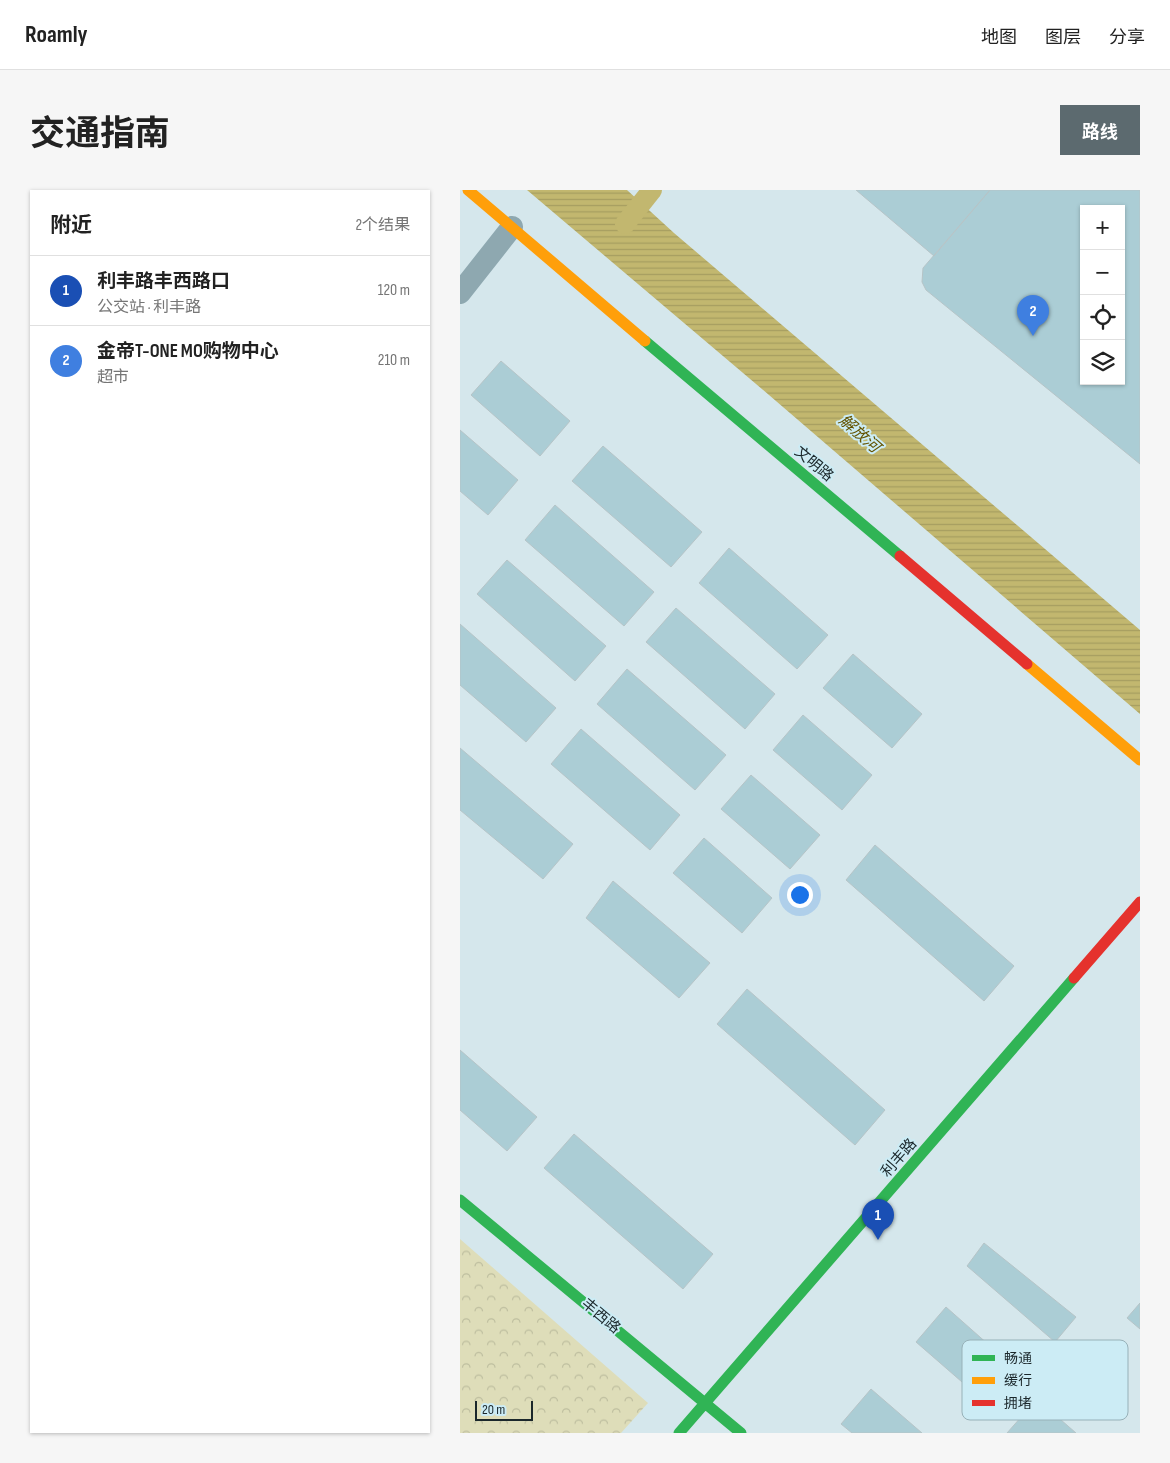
<!DOCTYPE html>
<html lang="zh">
<meta charset="utf-8">
<style>
body{margin:0;font-family:"Sofia Sans Condensed","Noto Sans SC",sans-serif;background:#f6f6f6;color:#222}
.controls{position:absolute;right:15px;top:15px;display:grid;overflow:hidden;border-radius:0px;box-shadow:0 1px 4px #0004}
.controls button{width:45px;height:45px;display:grid;place-items:center;padding:0;border:0;border-bottom:1px solid #e0e0e0;background:#fff;color:#222;font:25px sans-serif}
.scale{position:absolute;left:15px;bottom:12px;width:58px;box-sizing:border-box;padding-left:5px;border:2px solid #1b272b;border-top:0;font-size:14px;line-height:18px;white-space:nowrap;color:#1b272b;-webkit-text-stroke:4px #ccecf5;paint-order:stroke}
.you{position:absolute;left:339px;top:704px;width:18px;height:18px;margin:-12px;border:4px solid #fff;border-radius:50%;background:#1a73e8;box-shadow:0 0 0 8px #1a73e833}
.badge{display:grid;place-items:center;width:32px;height:32px;border-radius:50%;background:#5c6a6f;color:#fff;font-size:16px;font-weight:700}
.pin{position:absolute;translate:-50% -41px;filter:drop-shadow(0 1px 2px #0008)}
.pin::after{content:'';position:absolute;top:26px;width:18px;height:15px;background:inherit;clip-path:polygon(0 0,100% 0,50% 100%)}
.list{margin:0;padding:0;list-style:none}
h2{display:flex;justify-content:space-between;align-items:center;height:65px;margin:0;padding:0 20px;font-size:21px}
h2 small{font-size:16px;font-weight:400;color:#767676}
.list li{display:grid;grid-template-columns:32px 1fr auto;gap:15px;align-items:center;box-sizing:border-box;height:70px;padding:0 20px;border-top:1px solid #e0e0e0}
.list b{display:block;font-size:19px;white-space:nowrap}
.list p{margin:0;font-size:16px;white-space:nowrap;color:#767676}
.list em{font-size:16px;font-style:normal;color:#767676}
.icon{flex:none;width:28px;height:28px;fill:none;stroke:currentColor;stroke-width:2;stroke-linecap:round;stroke-linejoin:round}
.map{position:relative;flex:none;width:680px;height:1243px;overflow:hidden;border-radius:0px}
header{display:flex;align-items:center;gap:30px;box-sizing:border-box;height:70px;padding:0 25px;background:#fff;border-bottom:1px solid #e0e0e0}
header strong{font-size:24px}
nav{display:flex;gap:28px;margin-inline-start:auto;font-size:18px}
.intro{display:flex;align-items:center;justify-content:space-between;box-sizing:border-box;height:120px;padding:0 30px}
h1{margin:0;font-size:35px}
.button{padding:12px 22px;border-radius:0px;background:#5c6a6f;color:#fff;font-size:18px;font-weight:700}
main{display:flex;gap:30px;padding:0 30px}
aside{flex:1;background:#fff;border-radius:0px;box-shadow:0 1px 4px #0004}
.map>svg:first-child{display:block}
.forest{fill:url(#forest-crowns)}
.water{fill:url(#water-rules)}
.lines{fill:none;stroke-linecap:round;stroke-linejoin:round}
.canal{stroke:#c2b76f;stroke-width:20}
.building{fill:#abcdd5;stroke:#b6c4c7;fill-rule:evenodd}
.street{stroke:#8ea8b0;stroke-width:22}
.fast{stroke:#30b455;stroke-width:11}
.slow{stroke:#ff9f0a;stroke-width:11}
.jam{stroke:#e5322d;stroke-width:11}
.labels{text-anchor:middle;dominant-baseline:central;stroke-width:4;stroke-linejoin:round;paint-order:stroke}
.street-label{font-size:15px;fill:#1b272b;stroke:#ccecf5}
.water-label{font-size:16px;font-style:italic;fill:#635300;stroke:#ccecf5}
.key{fill:#ccecf5;stroke:#97b1b8;stroke-width:1}
.key-label{font-size:14px;fill:#1b272b}
</style>
<header>
<strong>Roamly</strong>
<nav><a>地图</a><a>图层</a><a>分享</a></nav>
</header>
<div class="intro"><h1>交通指南</h1><a class="button">路线</a></div>
<main>
<aside>
<h2>附近<small>2个结果</small></h2>
<ul class="list">
<li><span class="badge" style="background:#1a4fb4">1</span><div><b>利丰路丰西路口</b><p>公交站 · 利丰路</p></div><em>120 m</em></li>
<li><span class="badge" style="background:#3f7fe0">2</span><div><b>金帝T-ONE MO购物中心</b><p>超市</p></div><em>210 m</em></li>
</ul>
</aside>
<div class="map">
<svg width="680" height="1243" viewBox="0 0 680 1243">
<defs>
<pattern id="forest-crowns" width="20" height="18" patternUnits="userSpaceOnUse" patternTransform="scale(1.25)"><rect width="20" height="18" fill="#deddb9"/><path d="M2 6a3 3 0 1 1 6 0M12 15a3 3 0 1 1 6 0" fill="none" stroke="#bebe9f"/></pattern>
<pattern id="water-rules" width="6" height="5" patternUnits="userSpaceOnUse" patternTransform="scale(1.25)"><rect width="6" height="5" fill="#c2b76f"/><path d="M0 2.5h6" fill="none" stroke="#a69d60"/></pattern>
</defs>
<rect width="100%" height="100%" fill="#d5e7ec"/>
<path class="forest" d="M0,1049l188,164 -27,30h-161z"/>
<path class="water" d="M67,0h100l47,43 466,397v84l-371,-319z"/>
<g class="lines">
<path class="canal" d="M165,34l27,-34"/>
</g>
<path class="building" d="M396,0h134l-56,66z
M530,0h150v274l-214,-174 -4,-8 1,-14zM624,19h37v172h-37z
M41,171l69,60 -30,35 -69,-61z
M0,240l58,50 -30,35 -28,-24z
M143,256l99,86 -31,35 -99,-86z
M95,315l99,87 -30,34 -99,-86z
M269,358l99,87 -31,34 -98,-86z
M47,370l99,86 -31,35 -98,-87z
M216,418l99,86 -30,35 -99,-87z
M0,434l96,84 -30,34 -66,-57z
M393,464l69,60 -30,34 -69,-60z
M167,479l99,86 -31,35 -98,-86z
M343,525l69,60 -30,35 -69,-60z
M121,539l99,86 -30,35 -99,-86z
M0,558l113,96 -30,35 -83,-69z
M291,585l69,60 -30,34 -69,-60z
M244,648l68,60 -30,35 -69,-60z
M415,655l139,121 -30,35 -138,-121z
M153,691l97,82 -31,35 -93,-80z
M287,799l138,121 -30,35 -138,-121z
M0,860l77,67 -30,34 -47,-41z
M114,944l139,120 -30,35 -139,-121z
M524,1053l92,74 -21,25 -88,-76z
M680,1113v26l-13,-11z
M486,1117l69,61 -30,34 -69,-60z
M411,1199l51,44h-70l-11,-9z
M577,1209l39,34h-69z"/>
<g class="lines">
<path class="street" d="M0,103l52,-66"/>
<path class="fast" d="M185,151l255,215
M0,1010l281,233
M219,1243l395,-455"/>
<path class="slow" d="M8,0l177,151
M567,474l113,96"/>
<path class="jam" d="M440,366l127,108
M614,788l66,-76"/>
</g>
<g class="labels">
<g class="street-label">
<text transform="translate(354 274) rotate(40)">文明路</text>
<text transform="translate(439 968) rotate(-49)">利丰路</text>
<text transform="translate(141 1126) rotate(40)">丰西路</text>
</g>
<g class="water-label">
<text transform="translate(399 244) rotate(41)">解放河</text>
</g>
</g>
<rect x="502" y="1150" width="166" height="80" rx="8" class="key"/>
<rect x="512" y="1165" width="23" height="6" fill="#30b455"/>
<rect x="512" y="1187" width="23" height="7" fill="#ff9f0a"/>
<rect x="512" y="1210" width="23" height="6" fill="#e5322d"/>
<g class="key-label">
<text x="544" y="1173">畅通</text>
<text x="544" y="1195">缓行</text>
<text x="544" y="1218">拥堵</text>
</g>
</svg>
<div class="controls">
<button>+</button>
<button>−</button>
<button><svg class="icon" aria-label="locate" viewBox="0 0 24 24"><circle cx="12" cy="12" r="6"/><path d="M12 2v4M12 18v4M2 12h4M18 12h4"/></svg></button>
<button><svg class="icon" aria-label="layers" viewBox="0 0 24 24"><path d="M12 4l9 5-9 5-9-5zM3 14l9 5 9-5"/></svg></button>
</div>
<div class="scale">20 m</div>
<div class="you"></div>
<div class="pin badge" style="left:418px;top:1050px;background:#1a4fb4">1</div>
<div class="pin badge" style="left:573px;top:146px;background:#3f7fe0">2</div>
</div>
</main>
